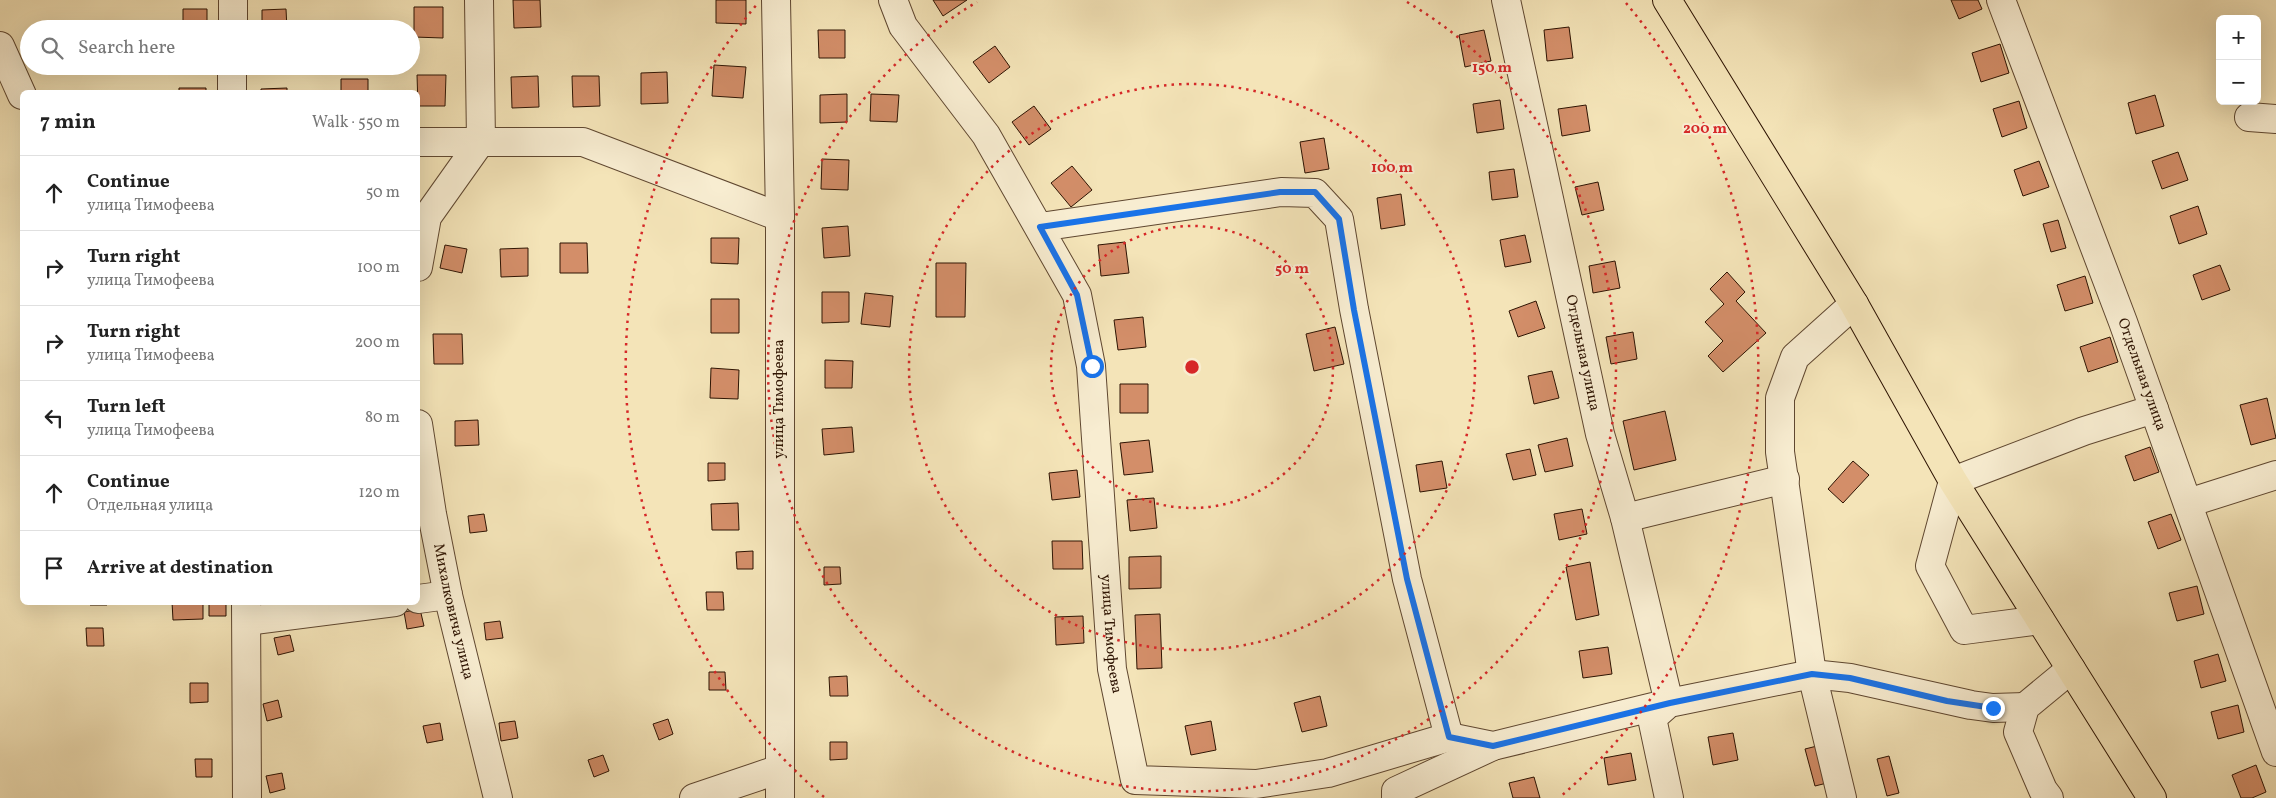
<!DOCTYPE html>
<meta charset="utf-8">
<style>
body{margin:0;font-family:Vollkorn,serif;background:#f6f6f6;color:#222}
.controls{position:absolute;right:15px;top:15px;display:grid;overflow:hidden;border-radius:8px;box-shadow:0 5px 20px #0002}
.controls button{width:45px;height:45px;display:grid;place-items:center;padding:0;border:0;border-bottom:1px solid #e0e0e0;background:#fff;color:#222;font:25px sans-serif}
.stop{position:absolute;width:15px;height:15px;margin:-11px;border:4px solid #1a73e8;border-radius:50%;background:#fff}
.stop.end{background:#1a73e8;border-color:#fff;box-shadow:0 1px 5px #0008}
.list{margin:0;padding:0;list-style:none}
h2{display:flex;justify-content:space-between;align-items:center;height:65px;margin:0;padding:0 20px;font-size:21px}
h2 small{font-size:16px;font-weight:400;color:#767676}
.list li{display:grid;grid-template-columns:32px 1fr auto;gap:15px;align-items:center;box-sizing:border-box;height:75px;padding:0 20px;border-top:1px solid #e0e0e0}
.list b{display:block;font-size:19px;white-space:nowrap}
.list p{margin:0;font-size:16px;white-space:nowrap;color:#767676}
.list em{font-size:16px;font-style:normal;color:#767676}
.icon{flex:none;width:28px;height:28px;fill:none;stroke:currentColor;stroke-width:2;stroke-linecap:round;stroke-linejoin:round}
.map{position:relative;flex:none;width:2276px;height:798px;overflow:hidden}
.search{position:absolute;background:#fff;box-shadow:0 5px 20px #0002;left:20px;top:20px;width:400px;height:55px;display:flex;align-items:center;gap:12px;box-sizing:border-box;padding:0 18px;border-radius:28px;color:#767676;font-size:19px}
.panel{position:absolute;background:#fff;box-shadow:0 5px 20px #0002;left:20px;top:90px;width:400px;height:515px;border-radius:8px}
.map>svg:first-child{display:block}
.building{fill:#d38e69;stroke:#2d1302}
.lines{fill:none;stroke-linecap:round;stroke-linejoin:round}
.minor-casing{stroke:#5f4730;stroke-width:30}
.major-casing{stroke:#2d1302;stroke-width:30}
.minor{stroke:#f8edd1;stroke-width:28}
.major{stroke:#f4e4b8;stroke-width:28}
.route{stroke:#1a73e8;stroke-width:6}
.ring{fill:none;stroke:#d62828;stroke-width:2.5;stroke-dasharray:2.5 5}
.labels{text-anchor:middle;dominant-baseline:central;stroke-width:4;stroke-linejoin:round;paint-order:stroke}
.street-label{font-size:15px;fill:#2d1302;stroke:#f8edd1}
.centre{fill:#d62828;stroke:#f8edd1;stroke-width:2.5}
.ring-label{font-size:15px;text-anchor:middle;font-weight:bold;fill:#d62828;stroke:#f8edd1;stroke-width:4;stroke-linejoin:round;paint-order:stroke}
</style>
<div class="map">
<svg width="2276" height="798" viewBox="0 0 2276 798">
<rect width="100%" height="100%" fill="#f4e4b8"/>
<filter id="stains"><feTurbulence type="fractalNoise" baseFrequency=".004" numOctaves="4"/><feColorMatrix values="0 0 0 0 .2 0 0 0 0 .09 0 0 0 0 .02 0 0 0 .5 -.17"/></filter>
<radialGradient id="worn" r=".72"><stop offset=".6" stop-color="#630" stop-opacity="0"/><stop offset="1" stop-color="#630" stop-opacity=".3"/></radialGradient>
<path class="building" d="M513,0h27l1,27 -27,1z
M716,0h30v24l-30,-1z
M933,0h34l-24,16z
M1951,0h27l4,9 -23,10z
M414,7h29v31l-29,-1z
M183,9h24v20h-24z
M286,9l1,20h-25v-19z
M1569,27l4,31 -26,3 -3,-31z
M818,30h27v28h-26z
M1484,30l7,31 -26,6 -6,-32z
M2000,44l9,29 -28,9 -9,-29z
M995,46l15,21 -21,16 -16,-21z
M714,65l32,2 -3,31 -31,-2z
M667,72l1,31 -27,1v-31z
M417,75h29l-1,31h-27z
M538,76l1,31 -27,1 -1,-31z
M572,76h27l1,30 -27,1z
M341,79h27v13h-27z
M179,88h27v4h-27z
M287,88v4h-26v-3z
M847,94v28l-27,1v-28z
M871,94l28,1 -2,27 -27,-1z
M2155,95l9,31 -28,8 -8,-31z
M1500,100l4,29 -27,4 -4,-29z
M2019,101l8,27 -25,9 -9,-28z
M1586,105l4,26 -28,5 -4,-27z
M1034,106l17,23 -22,16 -17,-23z
M1324,138l5,31 -24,4 -5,-31z
M2178,152l10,28 -26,9 -10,-28z
M822,159l27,1 -1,30 -27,-1z
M2039,161l10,26 -26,9 -9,-26z
M1072,166l20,24 -21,17 -20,-24z
M1514,169l4,28 -26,3 -3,-28z
M1598,182l6,28 -22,5 -7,-28z
M1401,194l4,31 -24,4 -4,-31z
M2198,206l9,28 -28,10 -9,-28z
M2058,220l8,28 -15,4 -8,-28z
M848,226l2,30 -26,2 -2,-30z
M1525,235l6,27 -26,5 -5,-27z
M711,238h28l-1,26 -27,-1z
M1125,242l4,31 -28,3 -3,-31z
M560,243h27l1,30h-28z
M445,245l22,4 -5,24 -22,-5z
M528,248v28l-27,1 -1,-28z
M1615,261l5,27 -27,5 -4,-27z
M936,263h30l-1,54h-29z
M2220,265l10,25 -28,10 -9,-25z
M1727,272l18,20 -9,9 30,32 -43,39 -15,-16 15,-15 -18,-19 19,-18 -14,-15z
M2085,276l8,27 -28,8 -8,-26z
M822,292h27v30l-27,1z
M865,293l28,3 -3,31 -29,-3z
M711,299h28v34h-28z
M1536,301l9,27 -27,9 -9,-26z
M1143,317l3,30 -28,3 -4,-30z
M1335,327l9,37 -30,7 -8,-37z
M1633,332l4,27 -26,5 -5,-27z
M433,334h29l1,30h-29z
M2110,337l8,25 -30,10 -8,-25z
M825,360l28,1 -1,27h-27z
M711,368l28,2 -1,29 -28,-1z
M1552,371l7,27 -25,6 -6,-28z
M1120,384h28v29h-28z
M2267,398l9,40 -25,7 -11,-40z
M1665,411l11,49 -42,10 -11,-49z
M478,420l1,25 -24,1v-25z
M852,427l2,25 -30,3 -2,-26z
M1567,438l6,28 -28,6 -7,-27z
M1149,440l4,32 -29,3 -4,-32z
M2150,447l9,25 -25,9 -9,-25z
M1530,449l6,26 -23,5 -7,-26z
M1442,461l5,27 -27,4 -4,-27z
M1853,461l16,14 -26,28 -15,-14z
M708,463h17v17l-17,1z
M1077,470l3,27 -28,3 -3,-27z
M1154,498l3,30 -27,3 -3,-31z
M738,503l1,27h-27l-1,-26z
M1582,509l5,25 -28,6 -5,-26z
M484,514l3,17 -17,2 -2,-17z
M2171,514l10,26 -23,9 -10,-27z
M1052,541h30l1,28h-30z
M753,551v18h-16l-1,-17z
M1161,556v32l-32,1v-32z
M1590,562l9,53 -23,5 -10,-53z
M824,567h16l1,17 -17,1z
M2197,586l7,28 -27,7 -8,-28z
M706,592h17l1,18h-17z
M90,602h17v3h-17z
M172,602h31v17l-30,1z
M209,602h17v14h-17z
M420,609l4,17 -17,3 -3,-17z
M1160,614l2,54 -25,1 -2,-54z
M1083,616l1,27 -28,2 -1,-28z
M500,621l3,17 -17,2 -2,-17z
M86,628h17l1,18h-17z
M290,635l4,16 -16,4 -4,-17z
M1608,647l4,27 -29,4 -4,-27z
M2218,654l8,27 -25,7 -7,-27z
M709,672h16l1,18h-17z
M847,676l1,20h-18l-1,-19z
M190,683h18v19l-18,1z
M1320,696l7,30 -25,6 -8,-29z
M278,700l4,17 -15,4 -4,-17z
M2238,705l6,27 -26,7 -7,-27z
M668,719l5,15 -14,6 -6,-16z
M515,721l3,17 -17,3 -2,-18z
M1211,721l5,29 -25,5 -6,-29z
M440,723l3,17 -16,3 -4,-17z
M1733,733l5,27 -25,5 -5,-28z
M830,742h17v17l-17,1z
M1817,746l10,37 -12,3 -10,-37z
M1631,753l5,27 -28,5 -4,-27z
M603,755l6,16 -15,6 -6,-17z
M1889,756l10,37 -12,3 -10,-37z
M195,759h17v18h-16z
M2256,765l10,27 -14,6h-11l-9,-23z
M282,773l3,16 -15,4 -4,-17z
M1534,777l6,21h-27l-4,-15z"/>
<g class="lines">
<g class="minor-casing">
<g id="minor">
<path d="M776,0l4,217v581"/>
<path id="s1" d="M893,0l10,26 83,109 91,160 14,71 21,303 23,111 121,4 72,-11 121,-36 -42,-158 -53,-270 -15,-90 -24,-26 -34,-1 -241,35"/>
<path id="s2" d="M2001,0l122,322 153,430"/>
<path d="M233,29v-29"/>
<path d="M0,46l22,49"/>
<path d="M232,92v-26"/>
<path d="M2249,117l27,2"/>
<path d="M418,142h165l197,75"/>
<path d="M418,267l9,-50 54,-76 -2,-141"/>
<path id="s3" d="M418,424l14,90 16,81 50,203"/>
<path d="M2188,503l88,-28"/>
<path d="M1625,518l160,-39"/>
<path d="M418,599l30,-4"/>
<path d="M246,602l1,196"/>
<path d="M2040,620l-76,10 -34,-64 23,-85 131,-50 70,-22"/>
<path d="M248,621l147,-19"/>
<path d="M1449,737l44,9 176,-43 -44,-185 -25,-84 -94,-434"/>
<path d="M694,798l86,-29"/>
<path d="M1396,798v-7l97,-45"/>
<path d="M1669,798l-17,-80 17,-15 143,-29 38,4 121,27 22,3 32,-1"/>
<path d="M1842,798l-30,-124 -32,-222v-54l15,-41 59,-53"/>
<path d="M2049,798l-6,-8 -25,-58 7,-25 46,-38"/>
</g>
</g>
<g class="major-casing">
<path id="major" d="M1667,0l187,304 99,177 199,317"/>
</g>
<use href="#minor" class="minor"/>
<use href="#major" class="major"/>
</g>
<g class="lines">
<path class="route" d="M1092,366l-15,-71 -37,-68 240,-35h35l24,27 15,91 53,269 42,158 44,9 177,-43 142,-29 38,4 97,23 46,7"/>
</g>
<g class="ring">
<circle cx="1192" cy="367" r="141"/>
<circle cx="1192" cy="367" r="283"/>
<path d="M1407 2A424 424 0 1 1 977 2"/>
<path d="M824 797A566 566 0 0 1 758 3M1626 3A566 566 0 0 1 1560 797"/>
</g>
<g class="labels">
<g class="street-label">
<text transform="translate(1582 353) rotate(78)">Отдельная улица</text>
<text stroke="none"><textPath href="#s2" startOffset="400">Отдельная улица</textPath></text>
<text transform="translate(779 399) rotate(-90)">улица Тимофеева</text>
<text stroke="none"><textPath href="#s3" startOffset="191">Михалковича улица</textPath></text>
<text stroke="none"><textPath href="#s1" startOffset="690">улица Тимофеева</textPath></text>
</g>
</g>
<circle cx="1192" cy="367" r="8" class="centre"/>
<g class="ring-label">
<text x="1492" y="72">150 m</text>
<text x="1705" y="133">200 m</text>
<text x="1392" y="172">100 m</text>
<text x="1292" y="273">50 m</text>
</g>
<rect width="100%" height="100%" filter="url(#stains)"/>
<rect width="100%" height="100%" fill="url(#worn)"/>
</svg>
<div class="controls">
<button>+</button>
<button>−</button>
</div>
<div class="stop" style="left:1092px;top:366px"></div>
<div class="stop end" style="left:1993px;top:708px"></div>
<div class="search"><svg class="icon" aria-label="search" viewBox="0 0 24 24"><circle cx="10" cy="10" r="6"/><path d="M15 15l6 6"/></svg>Search here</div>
<section class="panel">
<h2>7 min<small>Walk · 550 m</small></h2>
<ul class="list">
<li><svg class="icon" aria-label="ahead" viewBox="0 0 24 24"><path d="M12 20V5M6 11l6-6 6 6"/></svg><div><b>Continue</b><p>улица Тимофеева</p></div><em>50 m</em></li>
<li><svg class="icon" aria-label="right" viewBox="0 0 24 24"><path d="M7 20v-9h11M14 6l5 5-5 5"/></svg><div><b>Turn right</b><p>улица Тимофеева</p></div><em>100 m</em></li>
<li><svg class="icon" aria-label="right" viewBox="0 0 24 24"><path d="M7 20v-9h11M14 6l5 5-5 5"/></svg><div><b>Turn right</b><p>улица Тимофеева</p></div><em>200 m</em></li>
<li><svg class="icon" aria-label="left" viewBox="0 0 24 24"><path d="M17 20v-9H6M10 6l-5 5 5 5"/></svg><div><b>Turn left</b><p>улица Тимофеева</p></div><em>80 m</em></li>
<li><svg class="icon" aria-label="ahead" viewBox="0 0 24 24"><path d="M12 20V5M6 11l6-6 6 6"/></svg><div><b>Continue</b><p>Отдельная улица</p></div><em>120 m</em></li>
<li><svg class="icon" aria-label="arrive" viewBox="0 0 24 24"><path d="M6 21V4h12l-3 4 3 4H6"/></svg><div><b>Arrive at destination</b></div></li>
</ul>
</section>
</div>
